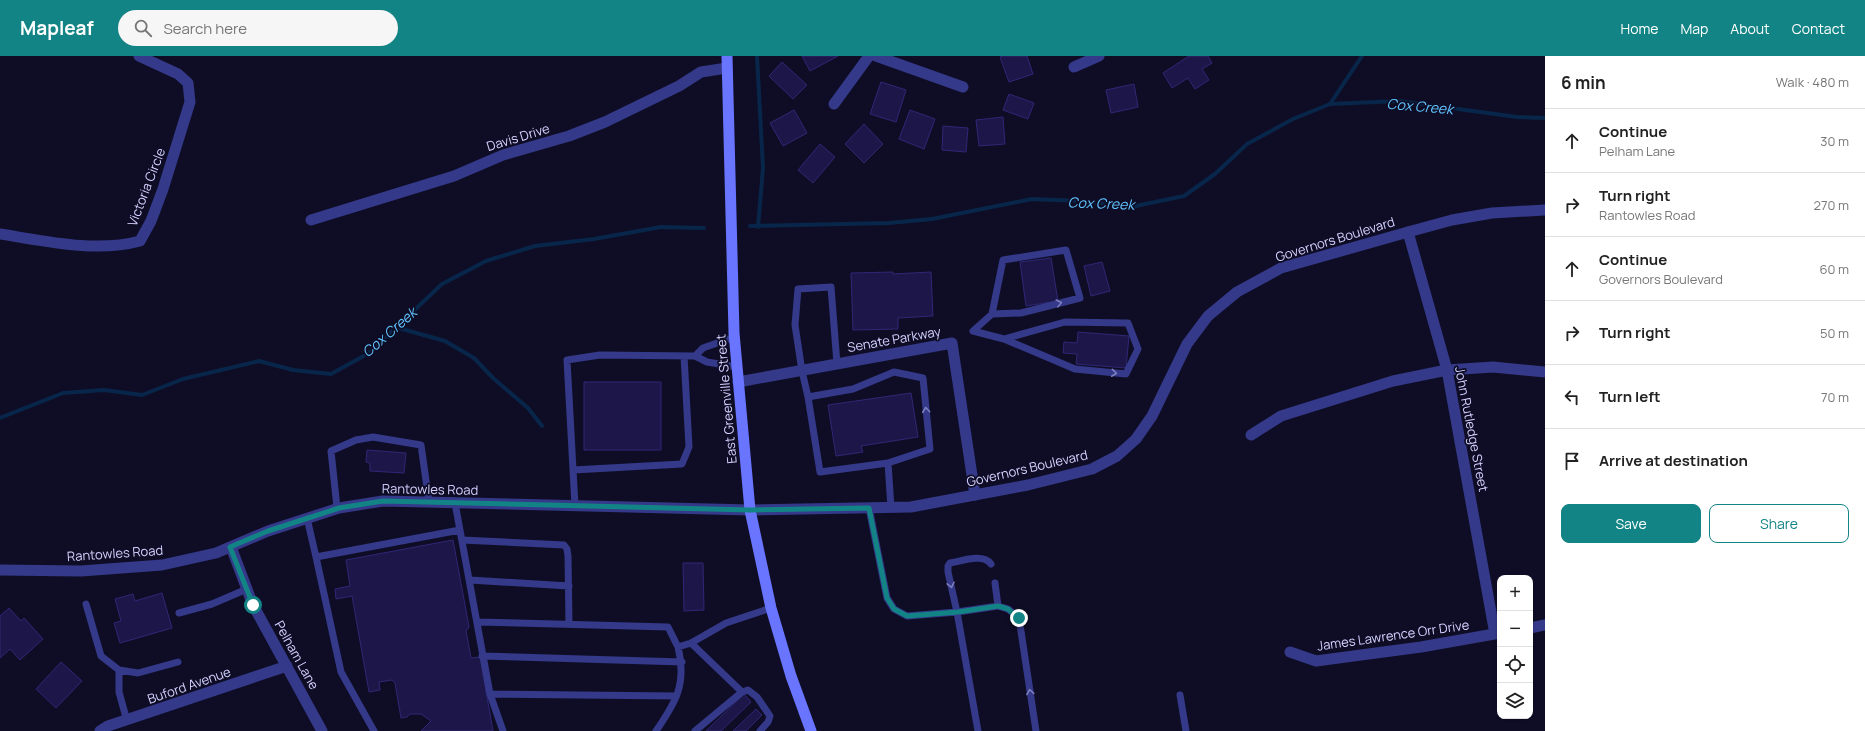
<!DOCTYPE html>
<meta charset="utf-8">
<style>
body{margin:0;font-family:Manrope,sans-serif;background:#f6f6f6;color:#222}
.controls{position:absolute;right:12px;bottom:12px;display:grid;overflow:hidden;border-radius:8px;box-shadow:0 1px 3px #0004}
.controls button{width:36px;height:36px;display:grid;place-items:center;padding:0;border:0;border-bottom:1px solid #e0e0e0;background:#fff;color:#222;font:20px sans-serif}
.stop{position:absolute;width:12px;height:12px;margin:-9px;border:3px solid #138485;border-radius:50%;background:#fff}
.stop.end{background:#138485;border-color:#fff;box-shadow:0 1px 4px #0008}
.list{margin:0;padding:0;list-style:none}
h2{display:flex;justify-content:space-between;align-items:center;height:52px;margin:0;padding:0 16px;font-size:17px}
h2 small{font-size:13px;font-weight:400;color:#767676}
.list li{display:grid;grid-template-columns:26px 1fr auto;gap:12px;align-items:center;box-sizing:border-box;height:64px;padding:0 16px;border-top:1px solid #e0e0e0}
.list b{display:block;font-size:15px;white-space:nowrap}
.list p{margin:0;font-size:13px;white-space:nowrap;color:#767676}
.list em{font-size:13px;font-style:normal;color:#767676}
.actions{display:flex;gap:8px;padding:12px 16px}
.actions a{flex:1;padding:9px 0;border:1px solid #138485;border-radius:8px;text-align:center;font-size:14px;color:#138485}
.actions .main{background:#138485;color:#fff}
.icon{flex:none;width:22px;height:22px;fill:none;stroke:currentColor;stroke-width:2;stroke-linecap:round;stroke-linejoin:round}
.map{position:relative;flex:none;width:1545px;height:675px;overflow:hidden}
header{display:flex;align-items:center;gap:24px;box-sizing:border-box;height:56px;padding:0 20px;background:#138485;color:#fff}
header strong{font-size:19px}
nav{display:flex;gap:22px;margin-inline-start:auto;font-size:14px}
.search{width:280px;height:36px;background:#f6f6f6;display:flex;align-items:center;gap:10px;box-sizing:border-box;padding:0 14px;border-radius:22px;color:#767676;font-size:15px}
main{display:flex}
aside{flex:1;background:#fff}
.map>svg:first-child{display:block}
.lines{fill:none;stroke-linecap:round;stroke-linejoin:round}
.stream{stroke:#08264a;stroke-width:4}
.building{fill:#1c1748;stroke:#2f2776}
.service{stroke:#343989;stroke-width:7}
.minor{stroke:#343989;stroke-width:11}
.tertiary{stroke:#343989;stroke-width:11}
.secondary{stroke:#6974ff;stroke-width:11}
.oneway{stroke:#7c7ebe}
.route{stroke:#138485;stroke-width:5}
.labels{text-anchor:middle;dominant-baseline:central;stroke-width:3.5;stroke-linejoin:round;paint-order:stroke}
.street-label{font-size:13px;fill:#d3d2ff;stroke:#0f0d26}
.water-label{font-size:14px;font-style:italic;fill:#60c5ff;stroke:#0f0d26}
</style>
<header>
<strong>Mapleaf</strong>
<div class="search"><svg class="icon" aria-label="search" viewBox="0 0 24 24"><circle cx="10" cy="10" r="6"/><path d="M15 15l6 6"/></svg>Search here</div>
<nav><a>Home</a><a>Map</a><a>About</a><a>Contact</a></nav>
</header>
<main>
<div class="map">
<svg width="1545" height="675" viewBox="0 0 1545 675">
<rect width="100%" height="100%" fill="#0f0d26"/>
<g class="lines">
<path class="stream" d="M757,0l6,112 -5,59
M1330,48l32,-48
M750,170l139,-3 43,-4 100,-20 49,2 50,6 53,-11 31,-22 32,-30 46,-25 37,-15 69,-3 118,16 28,1
M395,271l50,14 29,17 19,20 35,30 14,18
M0,362l63,-25 41,-3 38,5 41,-16 76,-18 34,9 38,4 38,-21 73,-69 44,-23 49,-15 59,-7 67,-12 43,1"/>
</g>
<path class="building" d="M802,0h36l-28,15z
M1003,0h24l6,18 -24,8 -9,-25z
M1189,0h19l4,7 -10,6 7,11 -14,9 -7,-11 -16,10 -9,-15z
M782,6l25,23 -14,14 -24,-23z
M881,26l25,8 -10,32 -26,-8z
M1134,28l4,23 -27,6 -5,-23z
M1009,38l25,9 -6,16 -25,-9z
M794,54l13,23 -24,13 -13,-23z
M910,54l25,9 -11,30 -25,-10z
M1003,61l2,27 -26,2 -3,-26z
M864,68l19,20 -19,19 -19,-19z
M943,70l25,2 -2,24 -24,-2z
M820,88l15,13 -22,26 -15,-13z
M1051,202l7,43 -32,5 -6,-44z
M1102,206l8,29 -19,5 -7,-30z
M893,216v2l38,-2 2,44 -35,2v11l-45,1 -2,-57z
M1078,276l51,4 -3,32 -50,-4 1,-10 -14,-1 1,-11 13,1z
M584,326h77v68h-77z
M911,337l7,44 -57,9 2,6 -27,4 -8,-51z
M367,394l39,3 -2,20 -34,-2v-8l-4,-1z
M453,484l16,87 -3,4 5,27 9,-1 13,74h-72l10,-10 -10,-7h-11l-3,3 -6,1 -6,-35 -3,-3 -13,2 1,8 -11,2 -17,-96 -16,3 -1,-10 15,-3 -4,-26z
M683,507h20l1,47 -20,1z
M162,537l10,35 -52,15 -6,-20 7,-2 -6,-22 18,-5 2,7z
M9,552l12,13 3,-3 19,21 -23,21 -10,-11 -10,9v-42z
M61,606l21,19 -26,27 -20,-19z
M744,638l7,8 -30,29h-15z
M756,653l6,6 -16,16h-13z"/>
<g class="lines">
<path class="service" d="M973,275l31,8 71,30 51,5 12,-25 -10,-26 -63,-1 -61,17
M973,275l19,-17 29,-1 59,-15 -14,-48 -63,10 -11,54
M734,281l-31,11 -8,8 12,6 30,5
M837,308l-6,-77 -33,2 -3,36 7,46 6,26 12,75 68,-9 3,45
M808,341l45,-8 41,-17 29,6 7,71 -42,14
M573,414l109,-6 7,-17 -5,-91
M455,447l35,191 13,37
M575,450l-8,-146 33,-5 95,1
M337,452l-6,-57 25,-11 17,-3 48,8 8,57
M869,452l18,90 7,11 13,7 50,-4 21,119
M307,462l9,39 144,-27
M462,484l102,5 3,4 1,7 1,68
M316,501l25,115 33,59
M991,508c-8,-11 -29,-3 -41,-1l-2,3v6l9,40 41,-6
M470,524l99,6
M995,527l3,23 10,3 11,9 17,113
M86,548l15,52 18,14 19,3 40,-11
M179,557l33,-9 35,-15
M477,566l191,5 10,20
M691,587l51,49
M482,600l200,6
M119,614v22l8,29
M490,638l186,2
M1180,639l6,36
M656,675c20,-29 31,-47 22,-84l13,-4 35,-20 45,-15
M695,675l47,-39 6,-2 9,7 13,19 -2,6 -8,9"/>
<path class="minor" d="M876,0l87,31
M1074,11l25,-11
M834,48l35,-48
M311,164l143,-44 49,-21 66,-19 36,-14 74,-36 22,-14 26,-4
M1408,176l39,138 48,264
M0,178c45,7 96,19 140,7l11,-20 12,-32 27,-87 -2,-19 -10,-9 -39,-18
M738,326l214,-39 23,152
M1251,379l30,-19 112,-35 54,-11 46,-3 52,5
M231,491l22,58 69,126
M0,514l81,1 81,-6 54,-12 52,-22 71,-23 44,-7 367,9
M1530,572l15,-3
M1290,596l26,9 105,-14 79,-14
M100,675l8,-5 179,-60"/>
<path class="tertiary" d="M750,454l161,-3 117,-22 64,-16 25,-13 19,-17 16,-23 35,-72 21,-28 29,-24 44,-24 127,-36 44,-12 40,-7 53,-3"/>
<path class="secondary" d="M727,0l7,277 16,177 21,98 20,68 20,55"/>
</g>
<defs><path id="oneway-chevron" d="M-2-3.5L2.5 0L-2 3.5" fill="none" stroke-width="1.6" stroke-linecap="round" stroke-linejoin="round"/></defs>
<g class="oneway">
<use href="#oneway-chevron" transform="translate(1059 247) rotate(-14)"/>
<use href="#oneway-chevron" transform="translate(1114 317) rotate(6)"/>
<use href="#oneway-chevron" transform="translate(926 354) rotate(-95)"/>
<use href="#oneway-chevron" transform="translate(951 529) rotate(77)"/>
<use href="#oneway-chevron" transform="translate(1030 636) rotate(-99)"/>
</g>
<g class="lines">
<path class="route" d="M253,549l-23,-58 38,-16 71,-23 44,-7 367,9 119,-2 18,90 7,11 13,7 51,-4 40,-6 10,3 11,9"/>
</g>
<g class="labels">
<g class="street-label">
<text transform="translate(518 81) rotate(-17)">Davis Drive</text>
<text transform="translate(146 131) rotate(-69)">Victoria Circle</text>
<text transform="translate(1335 183) rotate(-17)">Governors Boulevard</text>
<text transform="translate(894 283) rotate(-10)">Senate Parkway</text>
<text transform="translate(726 343) rotate(-95)">East Greenville Street</text>
<text transform="translate(1472 373) rotate(79)">John Rutledge Street</text>
<text transform="translate(1027 412) rotate(-13)">Governors Boulevard</text>
<text transform="translate(430 433) rotate(1)">Rantowles Road</text>
<text transform="translate(115 497) rotate(-4)">Rantowles Road</text>
<text transform="translate(1393 579) rotate(-8)">James Lawrence Orr Drive</text>
<text transform="translate(297 599) rotate(61)">Pelham Lane</text>
<text transform="translate(189 629) rotate(-19)">Buford Avenue</text>
</g>
<g class="water-label">
<text transform="translate(1420 50) rotate(5)">Cox Creek</text>
<text transform="translate(1101 147) rotate(2)">Cox Creek</text>
<text transform="translate(389 276) rotate(-41)">Cox Creek</text>
</g>
</g>
</svg>
<div class="controls">
<button>+</button>
<button>−</button>
<button><svg class="icon" aria-label="locate" viewBox="0 0 24 24"><circle cx="12" cy="12" r="6"/><path d="M12 2v4M12 18v4M2 12h4M18 12h4"/></svg></button>
<button><svg class="icon" aria-label="layers" viewBox="0 0 24 24"><path d="M12 4l9 5-9 5-9-5zM3 14l9 5 9-5"/></svg></button>
</div>
<div class="stop" style="left:253px;top:549px"></div>
<div class="stop end" style="left:1019px;top:562px"></div>
</div>
<aside>
<h2>6 min<small>Walk · 480 m</small></h2>
<ul class="list">
<li><svg class="icon" aria-label="ahead" viewBox="0 0 24 24"><path d="M12 20V5M6 11l6-6 6 6"/></svg><div><b>Continue</b><p>Pelham Lane</p></div><em>30 m</em></li>
<li><svg class="icon" aria-label="right" viewBox="0 0 24 24"><path d="M7 20v-9h11M14 6l5 5-5 5"/></svg><div><b>Turn right</b><p>Rantowles Road</p></div><em>270 m</em></li>
<li><svg class="icon" aria-label="ahead" viewBox="0 0 24 24"><path d="M12 20V5M6 11l6-6 6 6"/></svg><div><b>Continue</b><p>Governors Boulevard</p></div><em>60 m</em></li>
<li><svg class="icon" aria-label="right" viewBox="0 0 24 24"><path d="M7 20v-9h11M14 6l5 5-5 5"/></svg><div><b>Turn right</b></div><em>50 m</em></li>
<li><svg class="icon" aria-label="left" viewBox="0 0 24 24"><path d="M17 20v-9H6M10 6l-5 5 5 5"/></svg><div><b>Turn left</b></div><em>70 m</em></li>
<li><svg class="icon" aria-label="arrive" viewBox="0 0 24 24"><path d="M6 21V4h12l-3 4 3 4H6"/></svg><div><b>Arrive at destination</b></div></li>
</ul>
<div class="actions"><a class="main">Save</a><a>Share</a></div>
</aside>
</main>
